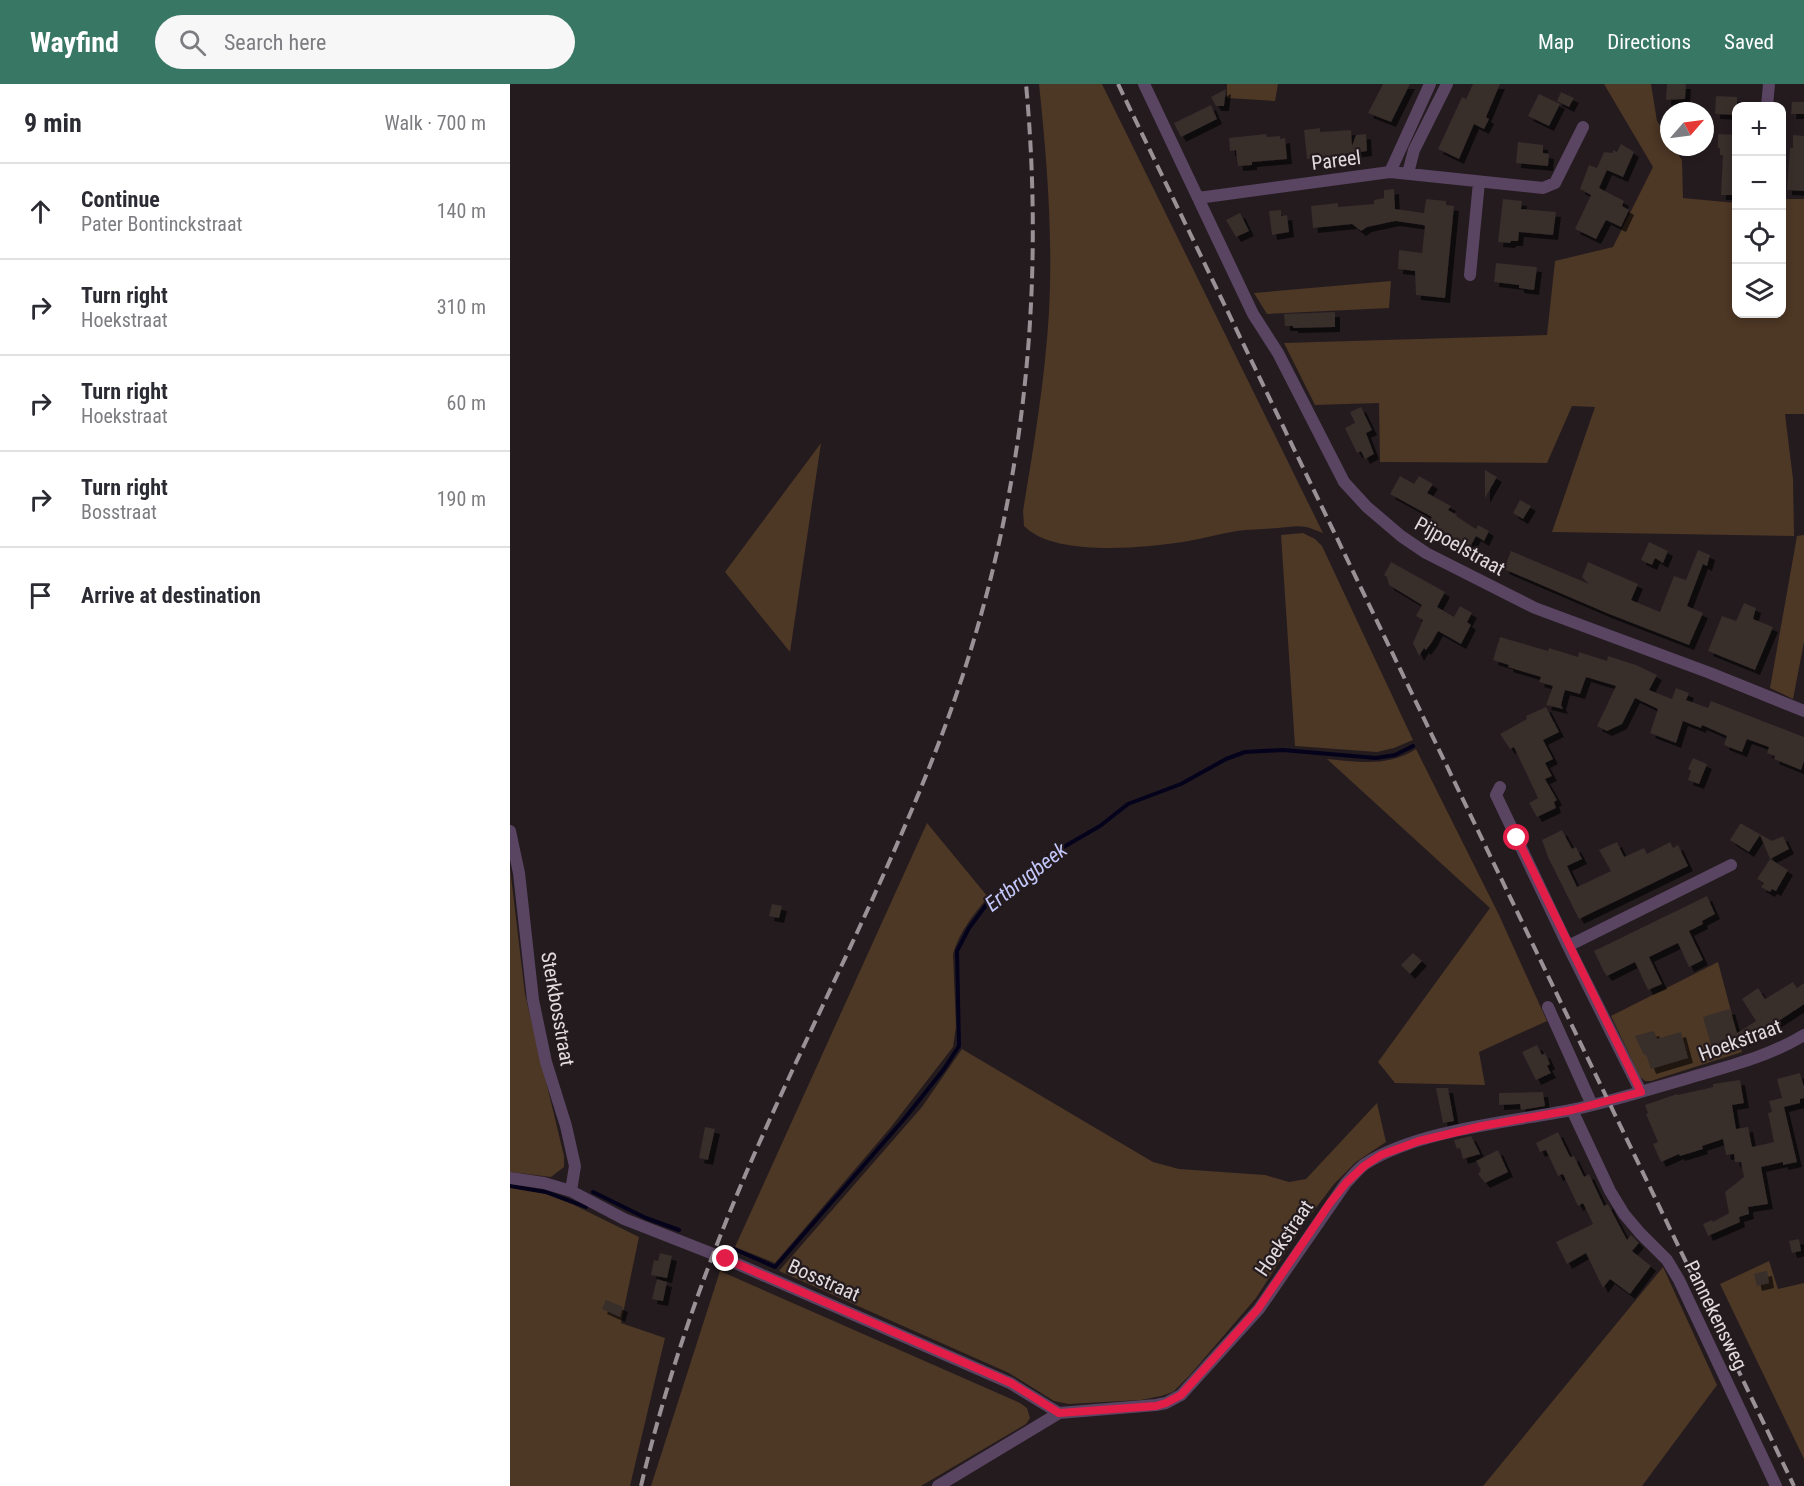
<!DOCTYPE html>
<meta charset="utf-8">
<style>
body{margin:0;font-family:"Roboto Condensed",sans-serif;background:#f7f7f7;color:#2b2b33}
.controls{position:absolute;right:18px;top:18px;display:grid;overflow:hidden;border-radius:12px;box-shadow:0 3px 9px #0003}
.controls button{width:54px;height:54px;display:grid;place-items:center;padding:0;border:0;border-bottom:2px solid #e1e1e2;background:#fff;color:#2b2b33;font:30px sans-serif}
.compass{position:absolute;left:1150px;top:18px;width:54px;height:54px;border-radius:50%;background:#fff;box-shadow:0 3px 9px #0003;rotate:62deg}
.stop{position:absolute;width:18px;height:18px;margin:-14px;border:4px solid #e11d48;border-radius:50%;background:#fff}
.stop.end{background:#e11d48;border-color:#fff;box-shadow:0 2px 6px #0008}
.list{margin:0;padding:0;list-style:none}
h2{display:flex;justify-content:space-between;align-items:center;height:78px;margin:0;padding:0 24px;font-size:26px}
h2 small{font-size:20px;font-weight:400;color:#7c7c81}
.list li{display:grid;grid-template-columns:39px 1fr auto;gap:18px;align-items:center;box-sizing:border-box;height:96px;padding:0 24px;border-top:2px solid #e1e1e2}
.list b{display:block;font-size:22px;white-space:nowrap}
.list p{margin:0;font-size:20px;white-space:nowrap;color:#7c7c81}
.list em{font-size:20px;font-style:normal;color:#7c7c81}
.icon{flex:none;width:33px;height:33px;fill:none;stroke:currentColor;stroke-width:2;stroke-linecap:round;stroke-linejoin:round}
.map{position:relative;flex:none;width:1294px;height:1402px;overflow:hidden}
header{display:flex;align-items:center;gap:36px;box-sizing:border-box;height:84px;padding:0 30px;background:#377763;color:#fff}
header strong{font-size:28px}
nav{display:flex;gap:33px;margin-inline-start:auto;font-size:21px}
.search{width:420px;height:54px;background:#f7f7f7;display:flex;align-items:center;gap:15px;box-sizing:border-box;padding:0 21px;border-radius:33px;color:#7c7c81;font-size:22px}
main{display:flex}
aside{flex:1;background:#fff}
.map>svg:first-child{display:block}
.green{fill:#4d3725}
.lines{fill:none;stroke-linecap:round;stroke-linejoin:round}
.stream{stroke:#05021c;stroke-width:4}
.building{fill:#372d2c;filter:url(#shadow)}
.street{stroke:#594461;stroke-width:12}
.rail{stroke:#999195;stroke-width:4;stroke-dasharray:12 6;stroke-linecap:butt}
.route{stroke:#e11d48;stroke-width:8}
.labels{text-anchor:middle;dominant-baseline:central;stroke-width:4.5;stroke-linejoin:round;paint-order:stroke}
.street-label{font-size:20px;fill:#e1dbde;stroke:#241b1f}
.water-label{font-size:21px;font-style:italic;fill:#c3c7fa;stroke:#241b1f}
</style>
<header>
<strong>Wayfind</strong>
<div class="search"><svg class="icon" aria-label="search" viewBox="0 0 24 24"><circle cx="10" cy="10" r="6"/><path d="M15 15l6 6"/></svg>Search here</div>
<nav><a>Map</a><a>Directions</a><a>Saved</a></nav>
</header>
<main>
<aside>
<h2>9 min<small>Walk · 700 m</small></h2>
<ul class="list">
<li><svg class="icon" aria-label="ahead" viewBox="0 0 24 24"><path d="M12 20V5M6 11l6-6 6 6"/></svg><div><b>Continue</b><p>Pater Bontinckstraat</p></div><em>140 m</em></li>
<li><svg class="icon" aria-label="right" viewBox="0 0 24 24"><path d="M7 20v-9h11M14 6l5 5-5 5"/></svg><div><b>Turn right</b><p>Hoekstraat</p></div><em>310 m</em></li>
<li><svg class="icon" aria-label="right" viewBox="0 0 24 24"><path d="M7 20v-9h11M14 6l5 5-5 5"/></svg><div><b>Turn right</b><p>Hoekstraat</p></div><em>60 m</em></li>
<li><svg class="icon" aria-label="right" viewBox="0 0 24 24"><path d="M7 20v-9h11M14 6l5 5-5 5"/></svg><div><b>Turn right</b><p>Bosstraat</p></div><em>190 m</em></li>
<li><svg class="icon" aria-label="arrive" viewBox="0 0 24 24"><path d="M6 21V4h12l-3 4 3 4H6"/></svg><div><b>Arrive at destination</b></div></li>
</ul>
</aside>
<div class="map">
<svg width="1294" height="1402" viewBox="0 0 1294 1402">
<defs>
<filter id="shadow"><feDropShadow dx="5" dy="5" stdDeviation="0" flood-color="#0009"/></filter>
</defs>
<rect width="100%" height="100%" fill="#241b1f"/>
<path class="green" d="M529,0h63l221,449c-6,-2 -12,-5 -17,-6 -9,-2 -19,0 -28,1 -13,1 -28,1 -41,3 -18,3 -36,8 -54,11 -40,6 -129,15 -159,-16l-1,-15c11,-66 22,-132 26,-199 4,-76 -2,-152 -10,-228z
M717,0h51l-3,17 -48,-3z
M1094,0h47l6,37 12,19v7h4l9,13 1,38 53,5v111h46v-115h22v215h-19l8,65 1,57 -242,-4 43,-125 -23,-1 -25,57 -167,-1 -1,-59 -64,2 -31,-62 263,-8 8,-74 58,-14 40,-80z
M881,197l-2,27 -122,6 -13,-21z
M311,359l-31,209 -65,-80z
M793,449l12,6 7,7 91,194 -19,8 -17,4 -82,-6 -14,-211z
M1294,451v107l-11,57 -23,-11 27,-152z
M906,665l83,166 48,106 -68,31 6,33 -90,-2 -17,-21 112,-154 -163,-149c32,3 61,8 89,-10z
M417,739l61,74c-14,17 -29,35 -35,57l3,73 -3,20 -62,80 -116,136 -40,-16z
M0,784l15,126 39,162v11l-13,10 -41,-5z
M1208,878l24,90 -91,29h-6l-5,-4 -29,-61z
M452,965l191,113 26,7 86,6 24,7 17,-3 71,-76 9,39 -30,20 -22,22 -31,41 -47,73 -66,77 -17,17 -12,4 -20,4 -72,4 -15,-3 -45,-28 -230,-102 143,-164z
M0,1102l33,7 29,11 67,33 -18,86 44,15 -35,148h-120z
M1259,1177l9,28 26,-6v176l-84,-175z
M1153,1183l54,118 -75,101h-159z
M210,1187l300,132 7,5 3,10 -4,6 -105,62h-270z"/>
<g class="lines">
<path class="stream" d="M0,1102l36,6 40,15
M83,1108l53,26 33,12
M224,1165l41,18 130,-149 39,-49 15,-23 -2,-95 12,-23 20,-27 39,-26 20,-19 52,-30 28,-22 53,-20 45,-25 19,-7 38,-2 93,8 19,-3 18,-9"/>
</g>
<path class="building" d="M873,0h27l-19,38 -23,-9z
M963,0h27l-14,33 3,2 -5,10 -10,-5 -15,35 -21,-10 24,-52 4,2z
M1157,0h19l-1,15 -19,1z
M716,5l-2,17h-8l-5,-9z
M1051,8l13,6 -5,9 -12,-6z
M1029,10l21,10 -11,22 -21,-10z
M1206,12l21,1v18l-22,-1z
M1282,18h12v12h-13z
M701,21l6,14 -36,18 -7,-14z
M810,44v4l31,-2 1,16 4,-11 10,-1 1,17 -60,8 -3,-29z
M756,50l1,3 13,-1v3l5,-1 2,21 -35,3v3l-14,1 -2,-16 -6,1 -1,-13z
M1208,50l19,1v60h-16l2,-40h-3v-7h-2z
M1283,51l11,1v55l-17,-1 3,-42h3z
M1008,58l25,3v8l6,1 -1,12 -32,-3z
M1111,60l13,8 -11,25 -16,-7 -8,18 25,13 -2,5 7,4 -8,17 -15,-7 -10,19 -21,-10 16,-34 -11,-6 9,-24 8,3 7,-16 9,1v-3l4,2z
M884,105l1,20 29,4 2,-14 20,2v4l8,1 -9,92 -29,-3 -1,-24 -17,-2 1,-19 23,3 3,-27 -2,-1 -28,-4 -28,6 -6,4 -9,-7 -39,4 -2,-22 27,-3v4l36,-3v-4l10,-2v-8z
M993,115l19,2 -1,8 35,3 -3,23 -34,-3 -1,9h-7l-1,2 -12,-1z
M771,126v6l6,-1 2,17 -17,3 -3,-24z
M730,129l9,18 -13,6 -10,-17z
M986,179l41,4 -3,23 -15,-2v-3l-25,-3z
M825,228v15l-42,1v-2h-8l-1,-12z
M851,323l11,23 -6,3 8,21 -9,5 -4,-8 -4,2 -12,-25 10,-5 -5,-11z
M975,386l12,7 -12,21z
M890,392l14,8 5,-8 14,8 -6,9 24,13 -3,4 9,5 -1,1 20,13 2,-4 11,6 -5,10 -8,-5 -6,11 -42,-23 4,-7 -42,-23z
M1010,416l11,6 -8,13 -10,-6z
M1139,458l19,9 -5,12 -8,-5 -3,7 -11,-5z
M1188,466l12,5 -3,11 -4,-2 -16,42 16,7 -14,32 -80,-31 -105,-45 7,-18 78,33 -7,-7 6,-15 50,22 -7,16 29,12 14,-36 12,4z
M881,478l54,30 -8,15 17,10 6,-11 12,7 -5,9 4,3 -10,19 -23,-13 -6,11 -6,8 -2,-2 -5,8 -6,-13 10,-23 -7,-4 6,-11 -33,-20 -2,-8 -3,-2z
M1234,519l12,5 -3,11 20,8 -18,43 -47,-19 14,-35 14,5z
M990,553l48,14 1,-3 29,9 1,-5 28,9 1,-5 28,9 21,10 -8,15 23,9 4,-11 13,5 -3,7 22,8 3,-7 93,36v24l-3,9 -27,-11 1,-3 -8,-3 2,-6 -22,-8 -5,13 -18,-7 3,-9 -25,-11 -1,3 -18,-7 -7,22 -26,-10 8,-24 -23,-11 -13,26 -15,7 -10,-5 19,-40 -30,-9 -6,17 -15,-4 -4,15 2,4 -17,-4 7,-19 -14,-4 2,-5 -33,-10 1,-2 -16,-5z
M1036,623l13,25 -16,8 10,19 -8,4 7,13 -7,3 12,21 -3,2 2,6 -19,9 -8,-14 9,-5 -24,-51 -4,2 -10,-15 27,-15 -1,-3z
M1183,674l14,6 -8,20 -11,-4 3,-9 -3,-2z
M1230,740h2l30,17 11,-5 6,13 -19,10 -10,-24 -11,17 -19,-12z
M1052,746l10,19 4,-2 6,12 -15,7 10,21 34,-16 -12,-21 18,-8 7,15 20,-9 3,6 23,-12 3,6 5,-3 10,21 -109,53 -31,-62 -6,-17z
M1260,775l18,11 -12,21 -4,-2 -2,3 -9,-5 3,-4 -7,-4z
M1197,812l8,18 -13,7 1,3 -14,7 14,29 -14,7 -11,-24 -29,14 13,27 -14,6 -13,-28 -28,14 -3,-4 -10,-21z
M262,820l10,2 -3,12 -10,-2z
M903,869l9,8 -12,13 -9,-9z
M1283,898l4,6 7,-5v21l-4,3 -49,32 -38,12 -10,-34 27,-8 7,24 19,-12 -14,-22 16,-11 7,11z
M1144,947l3,8 24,-7 7,26 -37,11 -5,-15 -2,1 -9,-19z
M1027,961l5,10 3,-2 5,11 -3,2 4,7 -15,7 -14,-28z
M1290,989l4,14v11l-4,1v4l-16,4 13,55 -14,3v-3l-22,5 7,37 -20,3 1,7 -10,3 1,5 -32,14 -5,-12 9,-4 1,2 16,-9 -4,-21 19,-15 -3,-15h-6l-1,-8 -8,1 -3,-16 -21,7 1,3 -23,7 -1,-2 -18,8 -8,-18 5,-2 -12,-28 2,-1 -3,-8 32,-11 1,1 35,-8v-3l27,-4 4,23 -12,2 4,24 12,-2 4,20 22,-5 -6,-29 4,-1 -3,-11 13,-3 -5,-19z
M926,1004h12l6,33 -11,2z
M1033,1008l2,14 -24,4 -1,-6 -21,1v-12z
M195,1043l10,2 -7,31 -9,-2z
M1048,1048l12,25 4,-1 10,21 5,-3 15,32 4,-2 19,36 4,-5 8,8 -7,8 19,15 -21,28 -20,-15 -7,9 -17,-35 -19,11 -11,-22 37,-18 -10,-21 -5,3 -15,-32 -5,2 -12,-26 -6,2 -4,-9z
M961,1052l9,18 -17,5 -3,-11 -3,1 -3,-9z
M988,1066l10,22 -23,11 -7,-9 3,-4 -5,-9z
M1289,1155l2,12 -9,2 -3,-12z
M150,1169l12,3 -5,22 -16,-3 3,-15 4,1z
M1257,1187l2,12 -12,3 -3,-12z
M147,1195l10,3 -4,19 -11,-2z
M96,1216l17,7 -3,10 -18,-8z"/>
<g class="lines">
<path class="street" d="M634,0l109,230 25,39 66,129 23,25 34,29 25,17 109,55 175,65 94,38
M1257,22l2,-22
M880,88l40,-88
M898,89l6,-23 33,-66
M688,114l192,-26 153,16 12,-5 28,-56
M960,191l9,-93
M990,703l-4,8 72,151 73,146
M0,747l9,42 14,127 13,62 20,64 9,40 -4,25
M1058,862l163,-81
M1038,923l44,98
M1062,1026l38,81 14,23 16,19 27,27 12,20 97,206
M0,1094l34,5 27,8 53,28 102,40 284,124 49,30
M428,1402l121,-73 97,-8 10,-2 15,-8 78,-86 87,-126c6,-6 12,-14 19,-19 52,-34 145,-42 206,-54 40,-8 79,-21 118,-32 40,-12 79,-21 115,-43"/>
<path class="rail" d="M608,0l676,1402
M131,1402c26,-110 64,-218 109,-322 61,-140 133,-276 188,-419 82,-213 109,-434 88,-661"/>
</g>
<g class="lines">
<path class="route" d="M216,1175l285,124 48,30 97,-7 10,-3 15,-8 77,-86 72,-106 16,-20 18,-17 17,-11 38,-14 63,-15 90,-16 69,-18 -124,-254"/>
</g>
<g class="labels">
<g class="street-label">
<text transform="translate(826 76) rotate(-7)">Pareel</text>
<text transform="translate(950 462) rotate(29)">Pijpoelstraat</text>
<text transform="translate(48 925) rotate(80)">Sterkbosstraat</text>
<text transform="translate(1230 956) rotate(-20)">Hoekstraat</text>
<text transform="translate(774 1154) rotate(-56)">Hoekstraat</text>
<text transform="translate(314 1196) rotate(24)">Bosstraat</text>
<text transform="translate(1206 1231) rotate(64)">Pannekensweg</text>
</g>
<g class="water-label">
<text transform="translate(516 793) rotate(-38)">Ertbrugbeek</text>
</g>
</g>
</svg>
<div class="controls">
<button>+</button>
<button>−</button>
<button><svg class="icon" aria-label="locate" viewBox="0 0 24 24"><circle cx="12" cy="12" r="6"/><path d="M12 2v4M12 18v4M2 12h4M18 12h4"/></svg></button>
<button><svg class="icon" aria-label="layers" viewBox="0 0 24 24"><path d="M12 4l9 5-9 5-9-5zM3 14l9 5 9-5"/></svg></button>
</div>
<svg class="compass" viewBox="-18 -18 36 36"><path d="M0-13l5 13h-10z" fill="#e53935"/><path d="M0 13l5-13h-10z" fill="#7c7c81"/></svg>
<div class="stop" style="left:1007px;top:754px"></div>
<div class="stop end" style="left:216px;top:1175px"></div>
</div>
</main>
